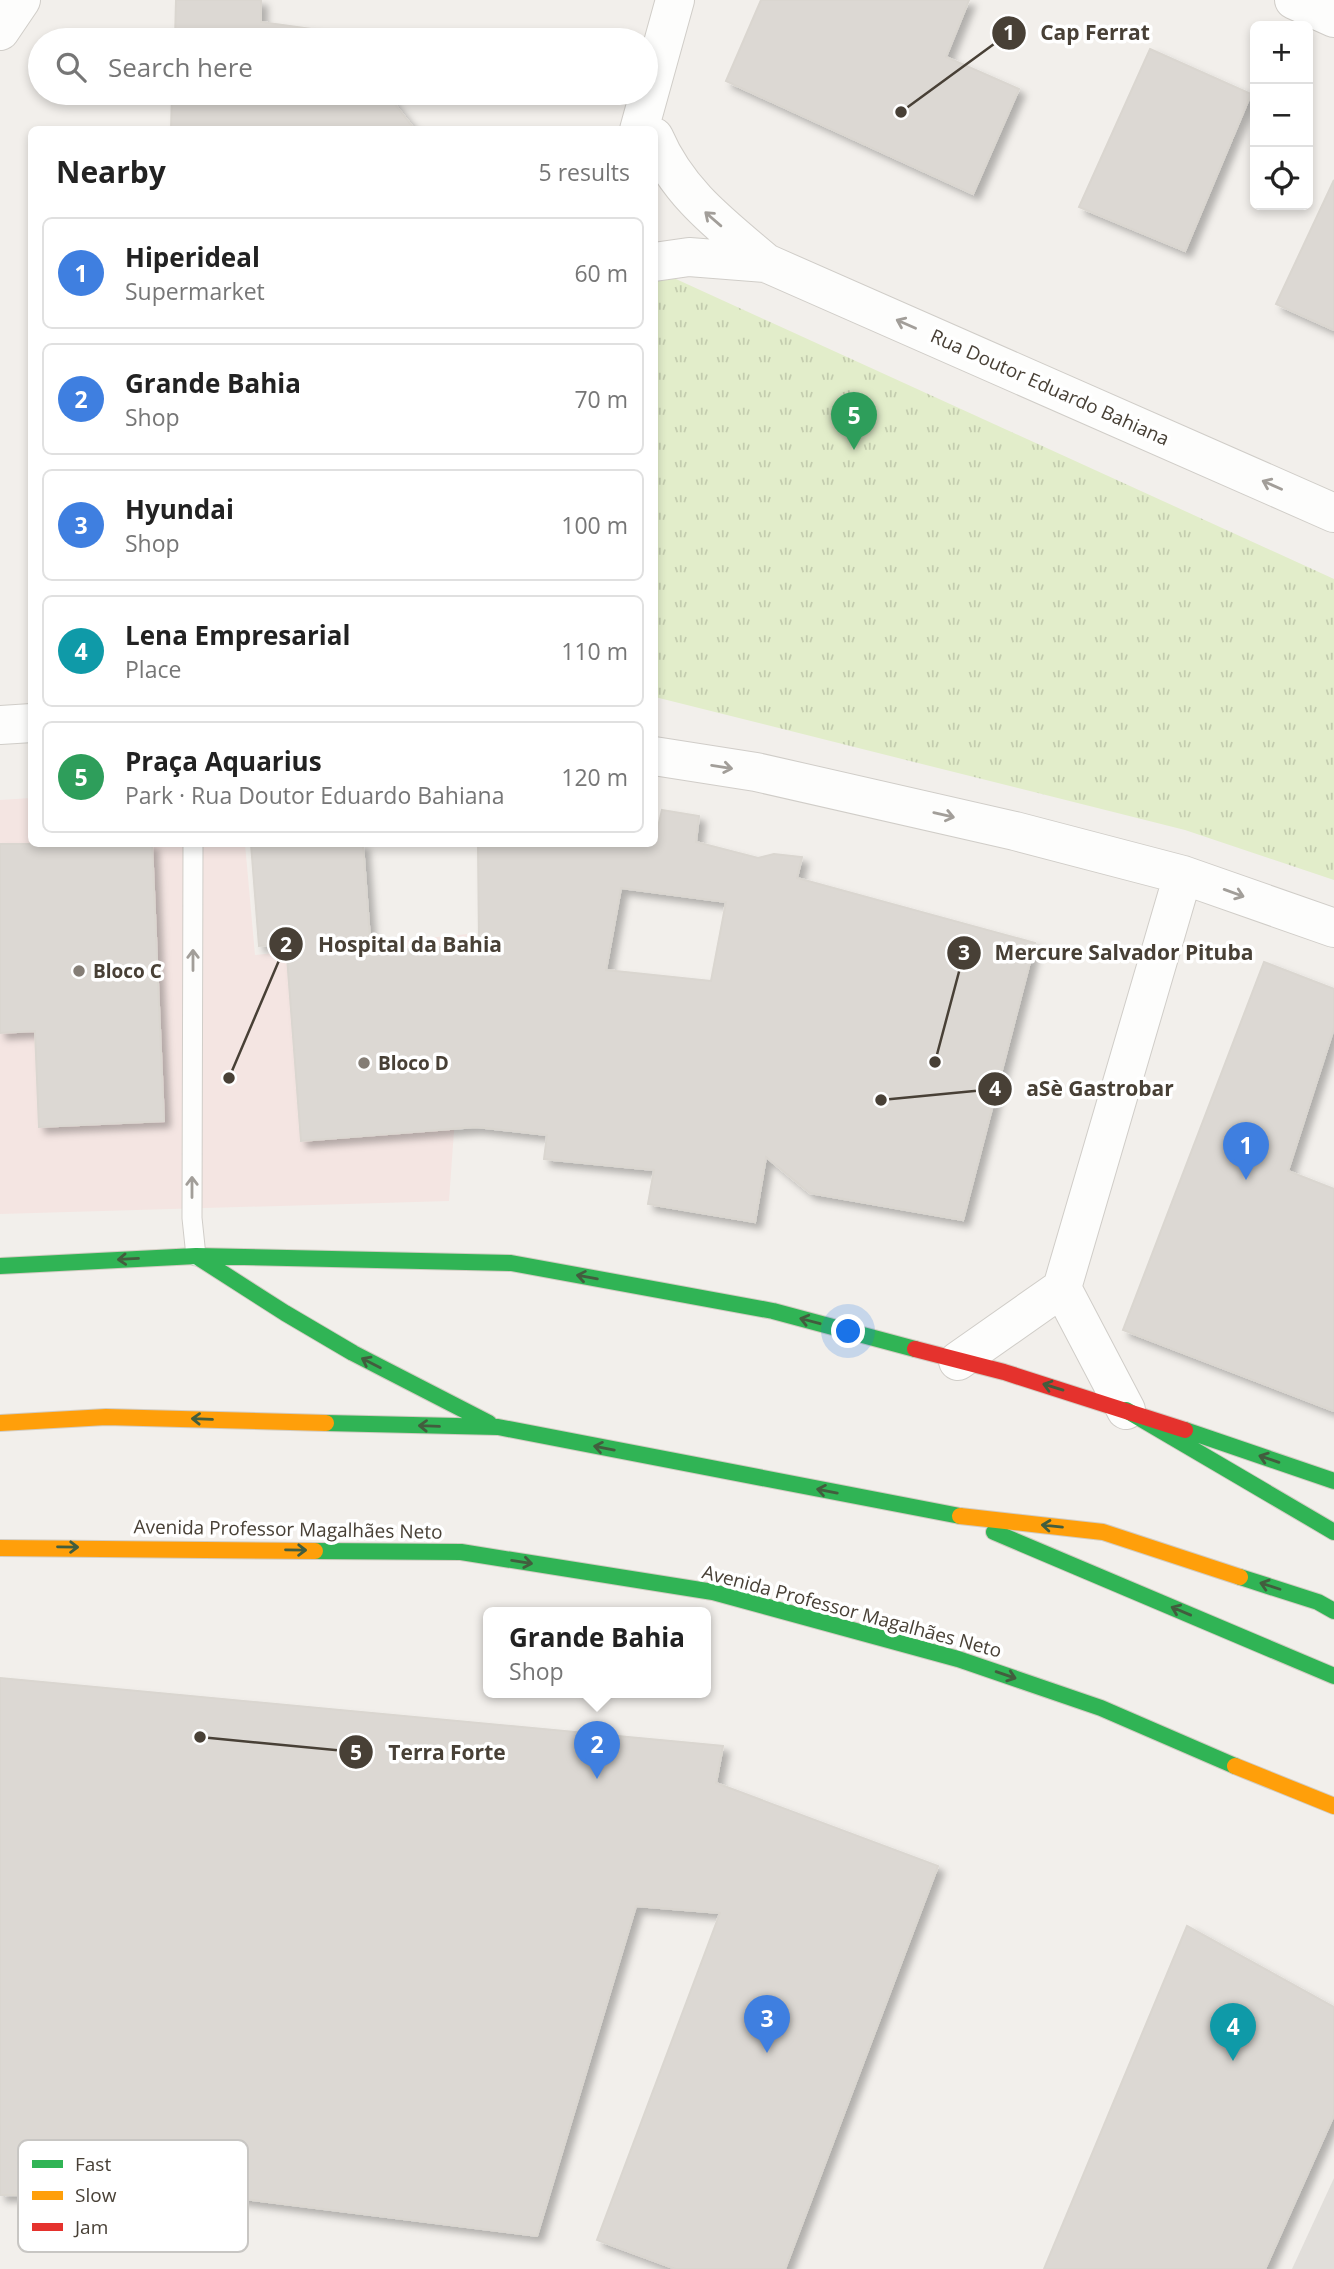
<!DOCTYPE html>
<meta charset="utf-8">
<style>
body{margin:0;font-family:"Open Sans",sans-serif;background:#f6f6f6;color:#222}
.controls{position:absolute;right:21px;top:21px;display:grid;overflow:hidden;border-radius:10px;box-shadow:0 4px 10px #0003}
.controls button{width:63px;height:63px;display:grid;place-items:center;padding:0;border:0;border-bottom:2px solid #e0e0e0;background:#fff;color:#222;font:35px sans-serif}
.you{position:absolute;left:849px;top:1332px;width:24px;height:24px;margin:-18px;border:5px solid #fff;border-radius:50%;background:#1a73e8;box-shadow:0 0 0 10px #1a73e833}
.badge{display:grid;place-items:center;width:46px;height:46px;border-radius:50%;background:#847d75;color:#fff;font-size:23px;font-weight:700}
.pin{position:absolute;translate:-50% -58px;filter:drop-shadow(0 2px 4px #0008)}
.pin::after{content:'';position:absolute;top:37px;width:24px;height:21px;background:inherit;clip-path:polygon(0 0,100% 0,50% 100%)}
.popup{position:absolute;left:483px;top:1607px;width:228px;height:91px;box-sizing:border-box;display:grid;place-content:center;border-radius:10px;background:#fff;filter:drop-shadow(0 2px 5px #0005);font-size:23px;white-space:nowrap;color:#767676}
.popup b{font-size:26px;color:#222}
.popup::after{content:'';position:absolute;left:50%;top:100%;margin-left:-14px;border:14px solid transparent;border-top-color:#fff}
.list{margin:0;padding:0;list-style:none}
h2{display:flex;justify-content:space-between;align-items:center;height:91px;margin:0;padding:0 28px;font-size:30px}
h2 small{font-size:23px;font-weight:400;color:#767676}
.list li{display:grid;grid-template-columns:46px 1fr auto;gap:21px;align-items:center;box-sizing:border-box;height:112px;margin:0 14px 14px;padding:0 14px;border:2px solid #e0e0e0;border-radius:10px}
.list b{display:block;font-size:26px;white-space:nowrap}
.list p{margin:0;font-size:23px;white-space:nowrap;color:#767676}
.list em{font-size:23px;font-style:normal;color:#767676}
.icon{flex:none;width:38px;height:38px;fill:none;stroke:currentColor;stroke-width:2;stroke-linecap:round;stroke-linejoin:round}
.map{position:relative;flex:none;width:1334px;height:2269px;overflow:hidden}
.search{position:absolute;background:#fff;box-shadow:0 4px 10px #0003;left:28px;top:28px;width:630px;height:77px;display:flex;align-items:center;gap:18px;box-sizing:border-box;padding:0 24px;border-radius:38px;color:#767676;font-size:26px}
.panel{position:absolute;background:#fff;box-shadow:0 4px 10px #0003;left:28px;top:126px;width:630px;height:721px;border-radius:10px}
.map>svg:first-child{display:block}
.medical{fill:#f4e5e2}
.park{fill:url(#park-tufts)}
.parking{fill:#e1deda}
.building{fill:#dcd8d3;stroke:#dad6d0;stroke-width:2;fill-rule:evenodd;filter:url(#shadow)}
.lines{fill:none;stroke-linecap:round;stroke-linejoin:round}
.lane-casing{stroke:#d0cdc8;stroke-width:21}
.street-casing{stroke:#d0cdc8;stroke-width:40}
.fast-casing{stroke:#d2ccc2;stroke-width:18}
.slow-casing{stroke:#d2ccc2;stroke-width:18}
.jam-casing{stroke:#d2ccc2;stroke-width:18}
.lane{stroke:#fdfdfc;stroke-width:19}
.street{stroke:#fdfdfc;stroke-width:38}
.fast{stroke:#30b455;stroke-width:16}
.slow{stroke:#ff9f0a;stroke-width:16}
.jam{stroke:#e5322d;stroke-width:16}
.oneway{stroke:#a29e99}
.oneway2{stroke:#425d3e}
.poi-dot{fill:#847d75;stroke:#fff;stroke-width:2.5}
.labels{text-anchor:middle;dominant-baseline:central;stroke-width:7;stroke-linejoin:round;paint-order:stroke}
.street-label{font-size:19px;fill:#484036;stroke:#fff}
.poi-label{font-size:19px;font-weight:bold;fill:#484036;stroke:#fff;text-anchor:start}
.key{fill:#fff;stroke:#c8c6c3;stroke-width:2}
.key-label{font-size:19px;fill:#484036}
.leader{fill:none;stroke:#484036;stroke-width:2.5}
.callout-dot{fill:#484036;stroke:#fff;stroke-width:2.5}
.mark-label{font-size:21px;text-anchor:middle;font-weight:bold;fill:#fff}
.callout-label{font-size:21px;text-anchor:middle;font-weight:bold;fill:#484036;stroke:#fff;stroke-width:7;stroke-linejoin:round;paint-order:stroke}
</style>
<div class="map">
<svg width="1334" height="2269" viewBox="0 0 1334 2269">
<defs>
<pattern id="park-tufts" width="24" height="20" patternUnits="userSpaceOnUse" patternTransform="scale(1.75)"><rect width="24" height="20" fill="#e2edca"/><path d="M3 7l-1-3M5 7V3M7 7l1-3M15 17l-1-3M17 17v-4M19 17l1-3" fill="none" stroke="#c3ccae"/></pattern>
<filter id="shadow"><feDropShadow dx="6" dy="6" stdDeviation="3.5" flood-color="#0004"/></filter>
</defs>
<rect width="100%" height="100%" fill="#f2efeb"/>
<path class="medical" d="M31,798l1,46h213l10,111 213,-21 -19,267 -449,13v-414z"/>
<path class="park" d="M665,274l669,305v301l-149,-50 -530,-133 -1,-419z"/>
<path class="parking" d="M1334,2178v91h-42z"/>
<path class="building" d="M176,0h85v22l72,10 12,8h-170z
M761,0h208l-23,57 73,32 -46,105 -247,-113z
M1150,49l101,45 -66,157 -106,-44z
M172,93h214l29,37h-244z
M1334,180v150l-58,-26z
M662,810l37,6 -3,26 62,16 16,-4 28,3 -5,21 238,65 -72,277 -153,-27 -44,-36 -11,65 -107,-18 6,-34 -110,-11 3,-24 -71,-8 -175,14 -15,-197 -27,2 -8,-102h112l8,108 108,-8 -1,-100h176zM621,888l105,14 -15,79 -105,-11z
M0,844h152l12,277 -125,6 -4,-96 -35,2z
M1264,962l70,27v39l-46,143 46,18v222l-211,-81z
M0,1678l723,68 -7,37 222,83 -153,403h-109l-79,-29 123,-327 -84,-7 -99,330 -317,-40 -220,-1z
M1187,1926l147,81v108l-69,154h-221z"/>
<g class="lines">
<g class="lane-casing">
<path id="lane" d="M193,844l-1,374 4,38"/>
</g>
<g class="street-casing">
<path id="street" d="M1294,0l40,18
M0,31l21,-31
M639,130l36,-130
M654,137c24,56 66,87 112,126l568,250
M654,262l35,-5 77,6
M0,725l32,-2
M654,756l102,16 259,59 168,44 151,53
M1062,1288l64,122
M958,1361l104,-73 121,-413"/>
</g>
<g class="fast-casing">
<path id="fast" d="M196,1256l89,57 68,40 136,70
M0,1266l196,-10 315,7 262,48 142,38
M1126,1410l208,122
M326,1423l172,4 462,89
M1185,1430l149,51
M994,1532l340,144
M315,1551l146,1 252,40 245,67 143,49 134,58
M1240,1577l78,25 16,9"/>
</g>
<g class="slow-casing">
<path id="slow" d="M0,1423l106,-6 220,6
M960,1516l143,16 137,45
M0,1548l315,3
M1235,1766l99,40"/>
</g>
<g class="jam-casing">
<path id="jam" d="M915,1349l89,23 181,58"/>
</g>
<use href="#lane" class="lane"/>
<use href="#street" class="street"/>
<use href="#fast" class="fast"/>
<use href="#slow" class="slow"/>
<use href="#jam" class="jam"/>
</g>
<defs><path id="oneway-shaft" d="M-6 0H5M1.5-3L5.5 0L1.5 3" fill="none" stroke-width="1.6" stroke-linecap="round" stroke-linejoin="round" transform="scale(1.75)"/></defs>
<g class="oneway">
<use href="#oneway-shaft" transform="translate(713 219) rotate(-139)"/>
<use href="#oneway-shaft" transform="translate(906 324) rotate(-156)"/>
<use href="#oneway-shaft" transform="translate(1272 485) rotate(-156)"/>
<use href="#oneway-shaft" transform="translate(722 767) rotate(9)"/>
<use href="#oneway-shaft" transform="translate(944 815) rotate(13)"/>
<use href="#oneway-shaft" transform="translate(1234 893) rotate(20)"/>
<use href="#oneway-shaft" transform="translate(193 960) rotate(-90)"/>
<use href="#oneway-shaft" transform="translate(192 1187) rotate(-90)"/>
</g>
<g class="oneway2">
<use href="#oneway-shaft" transform="translate(128 1259) rotate(177)"/>
<use href="#oneway-shaft" transform="translate(587 1277) rotate(-170)"/>
<use href="#oneway-shaft" transform="translate(810 1321) rotate(-165)"/>
<use href="#oneway-shaft" transform="translate(371 1363) rotate(-153)"/>
<use href="#oneway-shaft" transform="translate(1053 1387) rotate(-163)"/>
<use href="#oneway-shaft" transform="translate(202 1419) rotate(-178)"/>
<use href="#oneway-shaft" transform="translate(429 1426) rotate(-178)"/>
<use href="#oneway-shaft" transform="translate(604 1448) rotate(-169)"/>
<use href="#oneway-shaft" transform="translate(1269 1459) rotate(-161)"/>
<use href="#oneway-shaft" transform="translate(827 1491) rotate(-169)"/>
<use href="#oneway-shaft" transform="translate(1052 1526) rotate(-174)"/>
<use href="#oneway-shaft" transform="translate(68 1547) rotate(1)"/>
<use href="#oneway-shaft" transform="translate(296 1550) rotate(1)"/>
<use href="#oneway-shaft" transform="translate(522 1562) rotate(9)"/>
<use href="#oneway-shaft" transform="translate(1270 1586) rotate(-162)"/>
<use href="#oneway-shaft" transform="translate(1181 1611) rotate(-157)"/>
<use href="#oneway-shaft" transform="translate(1006 1675) rotate(19)"/>
</g>
<g class="poi-dot">
<circle cx="79" cy="971" r="7"/>
<circle cx="364" cy="1063" r="7"/>
</g>
<g class="labels">
<g class="street-label">
<text transform="translate(1050 387) rotate(24)">Rua Doutor Eduardo Bahiana</text>
<text transform="translate(288 1529) rotate(1)">Avenida Professor Magalhães Neto</text>
<text transform="translate(852 1611) rotate(15)">Avenida Professor Magalhães Neto</text>
</g>
<g class="poi-label">
<text x="93" y="971">Bloco C</text>
<text x="378" y="1063">Bloco D</text>
</g>
</g>
<rect x="18" y="2140" width="230" height="112" rx="10" class="key"/>
<rect x="32" y="2160" width="31" height="8" fill="#30b455"/>
<rect x="32" y="2191" width="31" height="9" fill="#ff9f0a"/>
<rect x="32" y="2223" width="31" height="8" fill="#e5322d"/>
<g class="key-label">
<text x="75" y="2171">Fast</text>
<text x="75" y="2202">Slow</text>
<text x="75" y="2234">Jam</text>
</g>
<path class="leader" d="M901 112L1009 33M229 1078L286 944M935 1062L964 953M881 1100L995 1089M200 1737L356 1752"/>
<g class="callout-dot">
<circle cx="901" cy="112" r="7"/>
<circle cx="229" cy="1078" r="7"/>
<circle cx="935" cy="1062" r="7"/>
<circle cx="881" cy="1100" r="7"/>
<circle cx="200" cy="1737" r="7"/>
<circle cx="1009" cy="33" r="18"/>
<circle cx="286" cy="944" r="18"/>
<circle cx="964" cy="953" r="18"/>
<circle cx="995" cy="1089" r="18"/>
<circle cx="356" cy="1752" r="18"/>
</g>
<g class="mark-label">
<text x="1009" y="40">1</text>
<text x="286" y="952">2</text>
<text x="964" y="960">3</text>
<text x="995" y="1096">4</text>
<text x="356" y="1760">5</text>
</g>
<g class="callout-label">
<text x="1095" y="40">Cap Ferrat</text>
<text x="410" y="952">Hospital da Bahia</text>
<text x="1124" y="960">Mercure Salvador Pituba</text>
<text x="1100" y="1096">aSè Gastrobar</text>
<text x="447" y="1760">Terra Forte</text>
</g>
</svg>
<div class="controls">
<button>+</button>
<button>−</button>
<button><svg class="icon" aria-label="locate" viewBox="0 0 24 24"><circle cx="12" cy="12" r="6"/><path d="M12 2v4M12 18v4M2 12h4M18 12h4"/></svg></button>
</div>
<div class="you"></div>
<div class="pin badge" style="left:1246px;top:1180px;background:#3f7fe0">1</div>
<div class="pin badge" style="left:597px;top:1779px;background:#3f7fe0">2</div>
<div class="popup"><b>Grande Bahia</b>Shop</div>
<div class="pin badge" style="left:767px;top:2053px;background:#3f7fe0">3</div>
<div class="pin badge" style="left:1233px;top:2061px;background:#0f9aa8">4</div>
<div class="pin badge" style="left:854px;top:450px;background:#2e9e5b">5</div>
<div class="search"><svg class="icon" aria-label="search" viewBox="0 0 24 24"><circle cx="10" cy="10" r="6"/><path d="M15 15l6 6"/></svg>Search here</div>
<section class="panel">
<h2>Nearby<small>5 results</small></h2>
<ul class="list">
<li><span class="badge" style="background:#3f7fe0">1</span><div><b>Hiperideal</b><p>Supermarket</p></div><em>60 m</em></li>
<li><span class="badge" style="background:#3f7fe0">2</span><div><b>Grande Bahia</b><p>Shop</p></div><em>70 m</em></li>
<li><span class="badge" style="background:#3f7fe0">3</span><div><b>Hyundai</b><p>Shop</p></div><em>100 m</em></li>
<li><span class="badge" style="background:#0f9aa8">4</span><div><b>Lena Empresarial</b><p>Place</p></div><em>110 m</em></li>
<li><span class="badge" style="background:#2e9e5b">5</span><div><b>Praça Aquarius</b><p>Park · Rua Doutor Eduardo Bahiana</p></div><em>120 m</em></li>
</ul>
</section>
</div>
